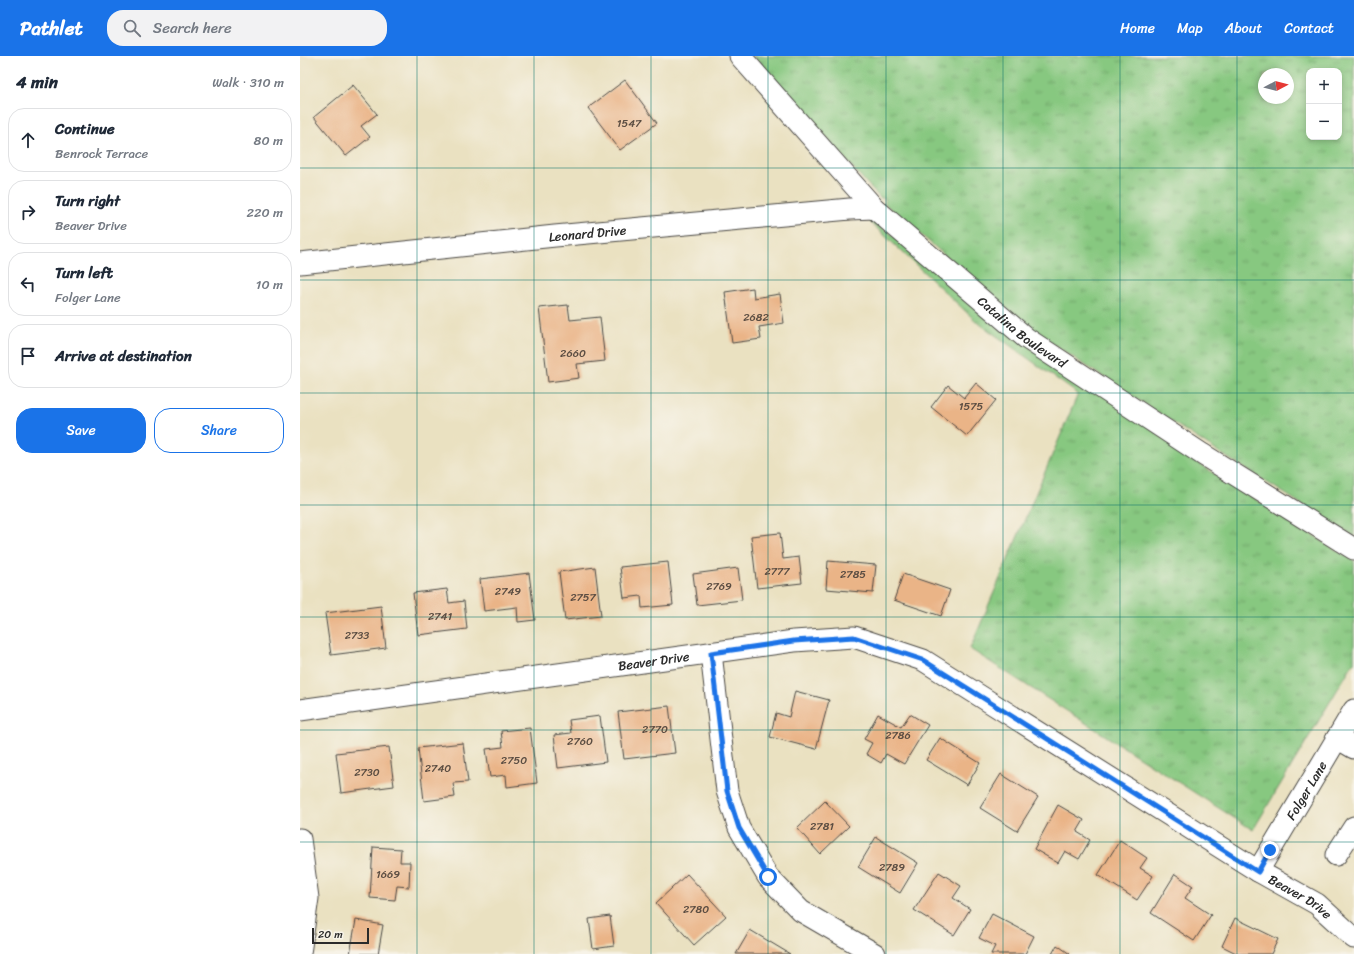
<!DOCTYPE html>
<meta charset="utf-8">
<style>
body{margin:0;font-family:Sriracha,sans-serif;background:#f2f2f3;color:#1f2937}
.controls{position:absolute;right:12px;top:12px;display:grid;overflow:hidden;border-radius:8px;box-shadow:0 2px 6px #0003}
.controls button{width:36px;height:36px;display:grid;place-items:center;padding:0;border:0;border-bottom:1px solid #e0e1e3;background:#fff;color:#1f2937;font:20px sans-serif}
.compass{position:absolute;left:958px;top:12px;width:36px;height:36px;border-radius:50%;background:#fff;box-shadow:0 2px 6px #0003;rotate:83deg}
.scale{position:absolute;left:12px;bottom:10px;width:57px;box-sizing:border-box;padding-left:4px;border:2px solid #2b2b2b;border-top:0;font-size:11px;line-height:14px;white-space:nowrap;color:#2b2b2b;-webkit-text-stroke:3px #f7f3e8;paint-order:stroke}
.stop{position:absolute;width:12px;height:12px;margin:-9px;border:3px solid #1a73e8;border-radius:50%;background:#fff}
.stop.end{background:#1a73e8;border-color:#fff;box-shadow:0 1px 4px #0008}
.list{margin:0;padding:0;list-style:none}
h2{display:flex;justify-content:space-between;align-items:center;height:52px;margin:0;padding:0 16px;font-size:17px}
h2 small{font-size:13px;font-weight:400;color:#747a83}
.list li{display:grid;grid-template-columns:26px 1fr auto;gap:12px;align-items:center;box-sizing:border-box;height:64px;margin:0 8px 8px;padding:0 8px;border:1px solid #e0e1e3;border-radius:16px}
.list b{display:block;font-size:15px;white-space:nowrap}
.list p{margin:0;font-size:13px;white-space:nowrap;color:#747a83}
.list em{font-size:13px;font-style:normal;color:#747a83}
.actions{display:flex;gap:8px;padding:12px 16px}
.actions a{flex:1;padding:9px 0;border:1px solid #1a73e8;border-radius:16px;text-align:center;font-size:14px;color:#1a73e8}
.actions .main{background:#1a73e8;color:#fff}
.icon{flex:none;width:22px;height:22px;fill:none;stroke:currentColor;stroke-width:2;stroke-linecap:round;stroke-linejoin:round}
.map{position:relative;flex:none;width:1054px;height:898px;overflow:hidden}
header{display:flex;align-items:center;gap:24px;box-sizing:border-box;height:56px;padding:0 20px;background:#1a73e8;color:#fff}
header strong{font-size:19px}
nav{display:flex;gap:22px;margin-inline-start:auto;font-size:14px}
.search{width:280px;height:36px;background:#f2f2f3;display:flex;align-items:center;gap:10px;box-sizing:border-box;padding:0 14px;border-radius:16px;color:#747a83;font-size:15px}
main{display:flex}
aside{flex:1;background:#fff}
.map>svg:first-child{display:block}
.grass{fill:url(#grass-tufts);stroke:#597a56;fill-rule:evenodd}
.building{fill:#eab487}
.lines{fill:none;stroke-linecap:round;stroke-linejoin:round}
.minor-casing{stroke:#484642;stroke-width:23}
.minor{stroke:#fff;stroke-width:21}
.route{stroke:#1a73e8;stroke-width:5}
.grid{fill:none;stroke:#0f766e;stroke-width:1;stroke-opacity:0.55}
.labels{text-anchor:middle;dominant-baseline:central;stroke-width:3.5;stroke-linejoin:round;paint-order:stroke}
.number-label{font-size:11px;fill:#5b4d42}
.street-label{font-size:13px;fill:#2b2b2b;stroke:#f7f3e8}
</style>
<header>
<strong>Pathlet</strong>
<div class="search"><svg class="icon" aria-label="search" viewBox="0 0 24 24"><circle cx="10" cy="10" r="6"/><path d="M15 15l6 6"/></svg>Search here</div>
<nav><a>Home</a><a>Map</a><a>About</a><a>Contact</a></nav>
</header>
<main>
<aside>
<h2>4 min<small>Walk · 310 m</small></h2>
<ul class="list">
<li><svg class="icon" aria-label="ahead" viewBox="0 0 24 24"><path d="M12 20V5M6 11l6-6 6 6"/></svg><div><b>Continue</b><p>Benrock Terrace</p></div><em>80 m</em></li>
<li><svg class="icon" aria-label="right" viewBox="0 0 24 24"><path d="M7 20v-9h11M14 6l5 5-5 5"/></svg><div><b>Turn right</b><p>Beaver Drive</p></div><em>220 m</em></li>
<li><svg class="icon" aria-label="left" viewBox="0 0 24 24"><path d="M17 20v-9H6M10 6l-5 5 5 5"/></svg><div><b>Turn left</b><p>Folger Lane</p></div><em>10 m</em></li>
<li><svg class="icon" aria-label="arrive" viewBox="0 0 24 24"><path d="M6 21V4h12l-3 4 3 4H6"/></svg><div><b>Arrive at destination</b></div></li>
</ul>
<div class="actions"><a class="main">Save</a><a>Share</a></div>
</aside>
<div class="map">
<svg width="1054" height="898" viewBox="0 0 1054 898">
<defs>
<pattern id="grass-tufts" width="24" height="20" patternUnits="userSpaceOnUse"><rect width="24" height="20" fill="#87c880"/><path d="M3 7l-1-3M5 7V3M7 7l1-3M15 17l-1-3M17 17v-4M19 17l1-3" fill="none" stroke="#6fa369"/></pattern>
</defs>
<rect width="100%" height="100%" fill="#f7f3e8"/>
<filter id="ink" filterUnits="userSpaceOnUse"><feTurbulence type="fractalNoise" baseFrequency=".025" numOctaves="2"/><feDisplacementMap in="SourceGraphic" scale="8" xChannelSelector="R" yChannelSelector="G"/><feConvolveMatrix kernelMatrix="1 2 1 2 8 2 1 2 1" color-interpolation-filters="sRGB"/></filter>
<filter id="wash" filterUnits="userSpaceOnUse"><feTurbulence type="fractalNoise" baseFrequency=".012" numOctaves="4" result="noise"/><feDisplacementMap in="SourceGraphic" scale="16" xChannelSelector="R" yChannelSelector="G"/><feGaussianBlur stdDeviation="0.9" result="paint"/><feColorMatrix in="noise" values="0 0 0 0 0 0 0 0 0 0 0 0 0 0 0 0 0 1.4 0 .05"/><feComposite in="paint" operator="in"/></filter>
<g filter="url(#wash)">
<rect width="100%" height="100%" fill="#eae1c1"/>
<path class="grass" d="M453,0h601v481l-145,-91 -176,-115 -148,-127v-6h-5zM1009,15h30v66h-30zM964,18h24v24h-24z
M566,162h4l326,244 158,99v101l-101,168 -283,-181 108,-255 -101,-72z"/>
<g id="blocks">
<path class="building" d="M325,24l32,43 -37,27 -32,-42z
M53,29l24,29 -16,12 9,11 -24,19 -32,-39z
M453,232l1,10 26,-4 4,29 -25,4 2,12 -29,4 -7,-51z
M268,249l2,15 30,-3 5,44 -28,3 2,14 -31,4 -9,-74z
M676,327l20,17 -29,36 -36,-29 17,-22 16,13z
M480,477l3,26 16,-2 3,26 -45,5 -6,-52z
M528,505l48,4 -3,28 -47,-4z
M368,506l5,43 -31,3 -1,-12 -17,2 -4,-31z
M295,511l6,49 -36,4 -6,-48z
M438,512l4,32 -45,5 -4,-31z
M229,517l6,47 -17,2 -1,-15 -33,4 -4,-32z
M603,518l47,16 -9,26 -47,-16z
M147,533l2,14 15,-2 3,28 -49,6 -5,-42z
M81,550l5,42 -55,7 -6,-42z
M495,635l34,9 -13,49 -46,-12 6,-24 13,4z
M369,650l6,47 -51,6 -6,-47z
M578,658l23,13 9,-13 18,11 -24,39 -18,-10 -5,9 -15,-9 6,-11 -8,-4z
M300,660l6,46 -48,6 -4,-33 17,-2 -2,-13z
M230,672l7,55 -30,4 -1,-12 -16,2 -4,-28 17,-2 -2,-16z
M640,682l40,25 -13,22 -41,-25z
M163,687l5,39 -15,1 2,14 -31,4 -6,-53z
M89,691l5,39 -53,7 -5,-40z
M701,718l37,23 -21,34 -37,-23z
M525,745l24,25 -29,28 -23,-26z
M758,749l26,15 -7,12 13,8 -11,19 -14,-8 -7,12 -24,-14z
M576,781l42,26 -18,30 -42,-26z
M820,784l27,18 -7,10 13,8 -16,24 -39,-25z
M73,791l28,2 -1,13h10l-1,25 -12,-1 -2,14 -25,-2z
M639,816l22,14 -8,12 17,11 -16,26 -40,-25z
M387,818l39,42 -32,29 -38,-42z
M875,818l18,12 -8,12 26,17 -17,26 -43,-28z
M692,858l42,22 -9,18h-34l4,-8 -16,-8z
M310,860l4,30 -21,3 -4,-30z
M935,862l43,21 -7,15h-33l-16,-8z
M56,864l27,5 -5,29h-28z
M450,874l40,24h-54z
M757,889l13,9h-18z"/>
</g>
</g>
<g filter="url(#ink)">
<use href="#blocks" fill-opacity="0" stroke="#484642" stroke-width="1"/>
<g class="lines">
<g class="minor-casing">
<g id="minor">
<path id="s1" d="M440,0l134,152 152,130 176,116 152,95"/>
<path id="s2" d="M0,207l255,-27 295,-27 24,-1"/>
<path d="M411,597l16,138 12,37 29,49 33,34 74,43"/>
<path id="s3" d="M0,654l494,-69 60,-4 69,23 335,211 59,33 37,34"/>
<path d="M1037,682l17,10"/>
<path d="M0,783l8,59 -8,55"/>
<path d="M1036,799l18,-28"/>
<path id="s4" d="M958,815l96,-161"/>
</g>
</g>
<use href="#minor" class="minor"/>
</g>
</g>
<g class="lines" filter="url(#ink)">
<path class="route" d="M468,821l-29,-49 -12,-37 -16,-138 83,-12 60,-4 69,23 335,212 12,-22"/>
</g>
<path class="grid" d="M117,0v898M234,0v898M351,0v898M468,0v898M586,0v898M703,0v898M820,0v898M937,0v898M0,112h1054M0,224h1054M0,337h1054M0,449h1054M0,561h1054M0,674h1054M0,786h1054"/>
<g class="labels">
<g class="number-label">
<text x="329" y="67">1547</text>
<text x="456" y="261">2682</text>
<text x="273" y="297">2660</text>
<text x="671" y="350">1575</text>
<text x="477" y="515">2777</text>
<text x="553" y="518">2785</text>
<text x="419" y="530">2769</text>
<text x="208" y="535">2749</text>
<text x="283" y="541">2757</text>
<text x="140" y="560">2741</text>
<text x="57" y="579">2733</text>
<text x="355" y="673">2770</text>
<text x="598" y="679">2786</text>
<text x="280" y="685">2760</text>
<text x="214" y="704">2750</text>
<text x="138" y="712">2740</text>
<text x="67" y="716">2730</text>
<text x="522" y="770">2781</text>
<text x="592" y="811">2789</text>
<text x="88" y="818">1669</text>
<text x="396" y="853">2780</text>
</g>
<g class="street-label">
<text stroke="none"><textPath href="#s2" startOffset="289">Leonard Drive</textPath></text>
<text stroke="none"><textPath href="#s1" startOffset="396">Catalina Boulevard</textPath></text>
<text stroke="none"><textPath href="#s3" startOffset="357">Beaver Drive</textPath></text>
<text stroke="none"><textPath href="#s4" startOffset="94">Folger Lane</textPath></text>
<text stroke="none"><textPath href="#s3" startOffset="1077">Beaver Drive</textPath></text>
</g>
</g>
</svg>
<div class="controls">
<button>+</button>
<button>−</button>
</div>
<svg class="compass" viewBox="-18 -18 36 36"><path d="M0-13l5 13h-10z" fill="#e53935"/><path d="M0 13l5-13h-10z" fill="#747a83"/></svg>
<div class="scale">20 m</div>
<div class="stop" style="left:468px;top:821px"></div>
<div class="stop end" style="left:970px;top:794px"></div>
</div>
</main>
